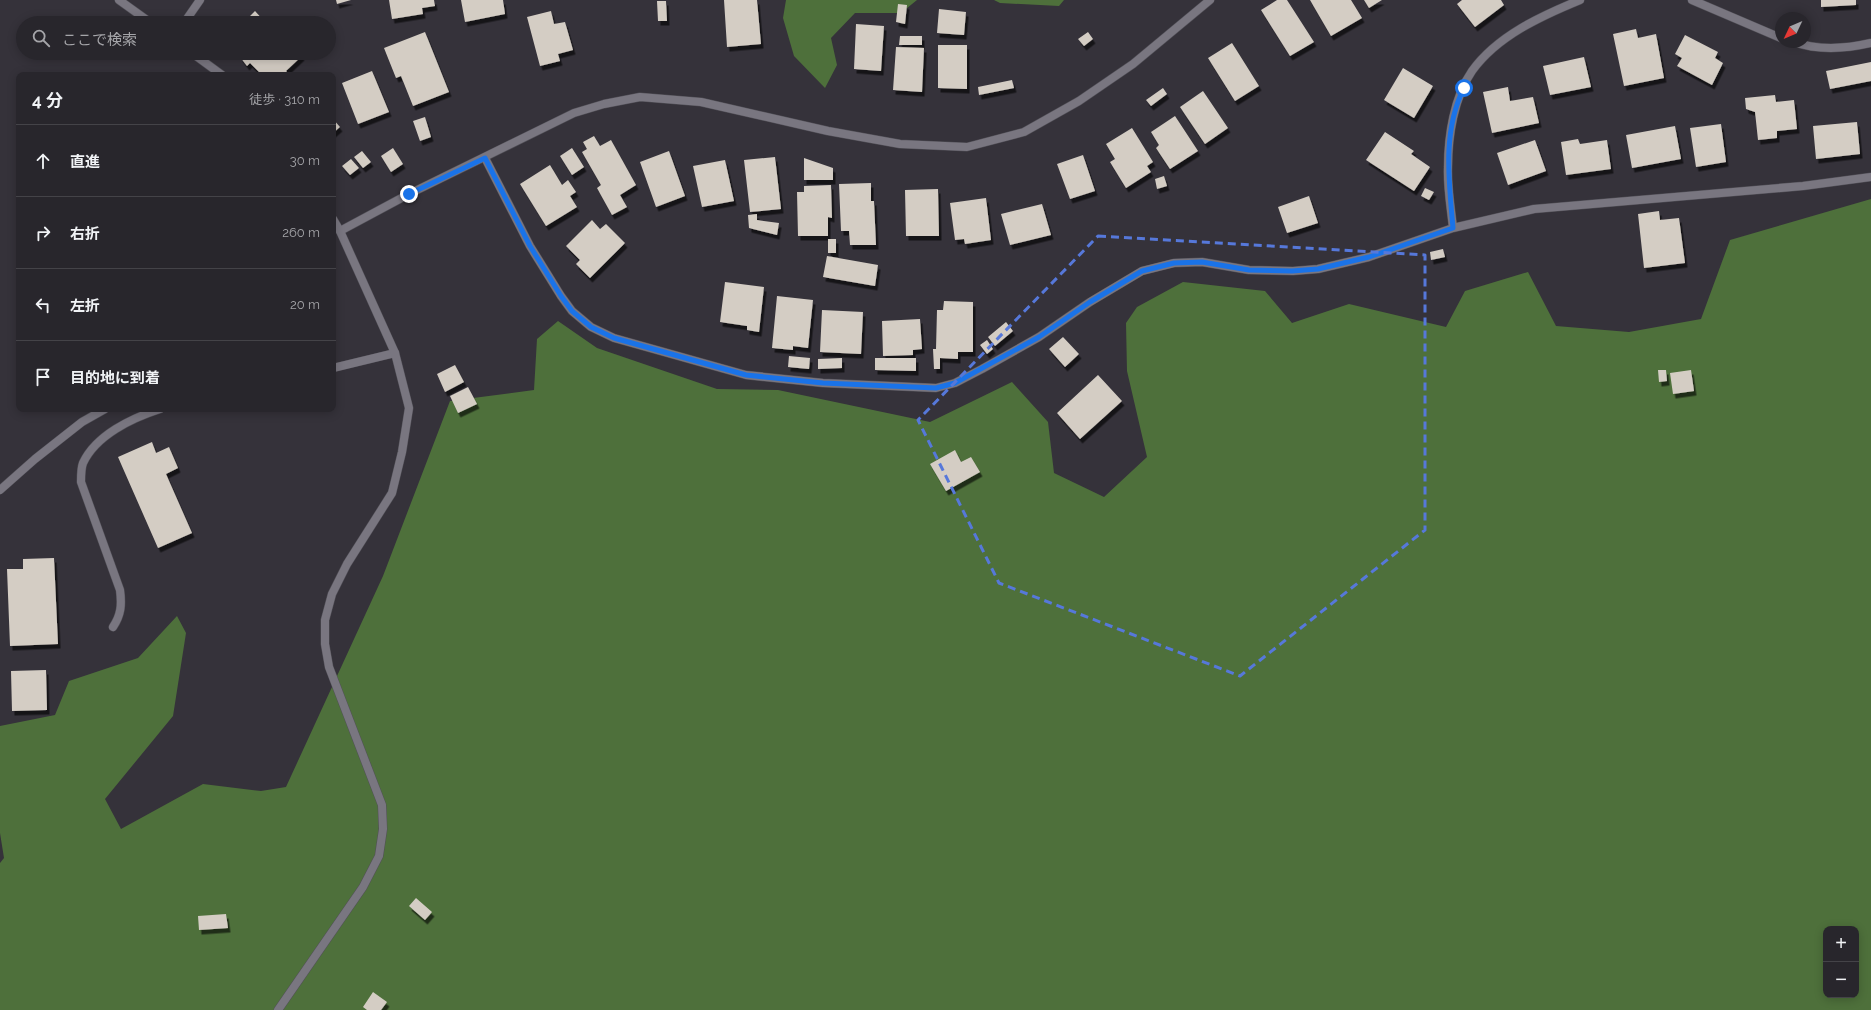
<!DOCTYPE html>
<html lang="ja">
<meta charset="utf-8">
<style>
body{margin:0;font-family:Raleway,"Noto Sans JP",sans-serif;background:#343238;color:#f1f3f6}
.controls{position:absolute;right:12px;bottom:12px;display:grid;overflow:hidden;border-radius:8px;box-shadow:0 2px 10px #0003}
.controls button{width:36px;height:36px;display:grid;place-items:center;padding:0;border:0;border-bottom:1px solid #444348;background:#28262c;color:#f1f3f6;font:20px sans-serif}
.compass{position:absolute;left:1775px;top:12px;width:36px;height:36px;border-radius:50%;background:#28262c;box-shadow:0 2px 10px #0003;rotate:226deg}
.stop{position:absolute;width:12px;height:12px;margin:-9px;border:3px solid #1a73e8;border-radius:50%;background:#fff}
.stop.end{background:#1a73e8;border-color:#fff;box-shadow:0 1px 4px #0008}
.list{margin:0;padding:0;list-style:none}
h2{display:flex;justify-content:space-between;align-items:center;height:52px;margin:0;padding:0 16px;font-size:17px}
h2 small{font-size:13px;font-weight:400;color:#a5a5a9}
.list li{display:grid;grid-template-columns:26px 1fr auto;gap:12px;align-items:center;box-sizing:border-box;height:72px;padding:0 16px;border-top:1px solid #444348}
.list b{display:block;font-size:15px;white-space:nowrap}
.list em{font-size:13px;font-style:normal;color:#a5a5a9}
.icon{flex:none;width:22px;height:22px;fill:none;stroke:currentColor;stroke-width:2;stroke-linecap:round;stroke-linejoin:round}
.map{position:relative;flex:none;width:1871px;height:1010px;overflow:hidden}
.search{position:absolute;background:#28262c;box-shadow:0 2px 10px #0003;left:16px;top:16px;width:320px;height:44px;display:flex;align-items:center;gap:10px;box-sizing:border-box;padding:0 14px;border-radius:22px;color:#a5a5a9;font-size:15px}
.panel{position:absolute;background:#28262c;box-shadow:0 2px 10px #0003;left:16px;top:72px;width:320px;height:340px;border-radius:8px}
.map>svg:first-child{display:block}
.forest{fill:#4e703b;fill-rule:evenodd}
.building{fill:#d4cdc4;filter:url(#shadow)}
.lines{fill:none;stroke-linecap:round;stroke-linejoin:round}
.minor-casing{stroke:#525057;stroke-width:9}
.tertiary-casing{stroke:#525057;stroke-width:9}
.minor{stroke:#797680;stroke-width:8}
.tertiary{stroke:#797680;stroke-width:8}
.route{stroke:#1a73e8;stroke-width:5}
.marked{fill:none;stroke:#5678da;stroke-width:3;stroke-dasharray:8 5;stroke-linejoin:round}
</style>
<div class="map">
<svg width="1871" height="1010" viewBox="0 0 1871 1010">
<defs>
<filter id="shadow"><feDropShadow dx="2.5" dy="4.5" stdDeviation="0" flood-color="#0009"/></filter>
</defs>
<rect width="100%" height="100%" fill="#35323a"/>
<path class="forest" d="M786,0h131l-16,13h-46l-24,25 6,27 -12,23 -31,-32 -11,-38z
M994,0h70l-5,6 -59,-3z
M1871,199v811h-1871v-147l4,-5 -4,-25v-107l55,-11 14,-34 69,-23 39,-42 9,17 -13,83 -68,83 16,30 82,-45 58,7 25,-4 97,-211 67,-175 84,-11 3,-51 21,-18 39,27 120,41 61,1 152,32 82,-40 36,40 6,51 50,24 43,-40 -20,-86 -1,-48 11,-16 46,-25 82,9 27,32 57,-19 97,23 19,-36 63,-19 28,54 73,6 72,-13 29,-79zM1826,929h30v66h-30z"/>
<path class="building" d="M336,0h15l-14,4z
M389,0h45l1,6 -13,2 1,6 -31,5z
M461,0h42l2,14 -40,8z
M724,0h33l4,44 -34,3z
M1277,0h10l27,42 -24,14 -29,-46z
M1310,0h41l11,18 -31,18z
M1364,0h18l-13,8z
M1462,0h39l3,5 -29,22 -18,-23z
M1821,0h35v5l-35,2z
M657,1h9l1,20h-9z
M898,4l9,1 -2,19 -9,-2z
M939,9l27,3 -2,23 -27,-2z
M255,11l11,12h-23z
M551,11l3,13 11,-2 8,28 -15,4 2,7 -20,5 -13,-49z
M856,24l28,2 -3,45 -27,-2z
M1636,29l2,9 18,-4 8,44 -40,8 -11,-52z
M425,32l24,60 -36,14 -12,-30 -5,2 -12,-30z
M1088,32l5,7 -9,7 -6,-7z
M1685,35l33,17 -3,6 8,5 -11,22 -35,-19 5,-8 -7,-4z
M900,36h22v9h-23z
M1232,43l27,43 -24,15 -27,-43z
M938,45h29v44l-29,-1z
M896,47l28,1 -2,44 -29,-2z
M243,53h57l2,3 -16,15 2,2 -2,2h-24l-12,-12 -3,3 -7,-9z
M1584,57l7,30 -41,8 -7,-29z
M1871,62v19l-41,8 -4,-18z
M1403,68l30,18 -19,32 -30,-18z
M372,71l17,41 -31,12 -16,-41z
M1012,80l2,8 -35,7 -1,-8z
M1508,87l2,14 23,-4 6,26 -47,10 -9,-41z
M1163,88l4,6 -16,12 -5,-6z
M1203,91l25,37 -23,16 -25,-37z
M1775,95l1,7 18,-2 3,29 -20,2v7l-19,2 -3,-28 -9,-3 -1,-11z
M1175,116l23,35 -28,18 -14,-21 3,-3 -8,-13z
M425,117l6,20 -11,4 -7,-20z
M333,119l7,8 -7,6z
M1857,122l3,32 -44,5 -3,-33z
M1721,124l5,38 -30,5 -6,-39z
M1675,126l6,33 -49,9 -6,-33z
M1132,128l21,34 -6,4 4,6 -25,16 -16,-26 5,-3 -9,-15z
M1385,132l29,19 -3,3 19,13 -16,24 -48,-31z
M594,136l6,10 11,-6 25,45 -16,10 7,12 -15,8 -15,-27 4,-3 -19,-33 5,-3 -4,-7z
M1578,139l2,5 27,-4 4,29 -45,6 -5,-33z
M1535,140l11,31 -38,14 -11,-32z
M393,148l10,16 -12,8 -10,-16z
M572,148l12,19 -12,8 -12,-19z
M362,151l9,11 -8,6 -9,-11z
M669,151l16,45 -29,11 -16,-45z
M1083,155l12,36 -25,8 -13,-35z
M775,157l6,52 -31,3 -6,-52z
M804,158l29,10v12h-29z
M351,159l8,9 -9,7 -8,-9z
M725,160l9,41 -32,6 -9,-41z
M550,165l12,20 6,-5 8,12 -6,4 7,11 -31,19 -26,-42z
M1164,176l3,10 -10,3 -2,-10z
M871,183v18h3l2,44h-26l-1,-14h-8l-2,-47z
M831,185l1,33 -4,-1v19h-30l-1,-44h7v-6z
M1425,188l9,4 -5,8 -8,-4z
M938,189l1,47h-33l-1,-46z
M1309,196l9,27 -31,10 -9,-26z
M986,198l5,42 -26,4 -1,-5 -9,1 -5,-37z
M1042,204l9,31 -41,10 -9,-31z
M1659,211l1,9 19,-2 6,45 -41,5 -6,-54z
M757,214v6l22,3 -2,12 -28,-7 -1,-13z
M592,220l8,9 6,-5 19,19 -35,35 -14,-14 4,-4 -14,-14z
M828,239h8v14h-8z
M1443,249l2,8 -14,3 -1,-8z
M827,256l51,9 -3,21 -52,-9z
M725,282l39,5 -5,45 -12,-2v-4l-27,-4z
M777,296l36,4 -5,48 -15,-2v4l-21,-2z
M944,301l29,1v50h-15v7l-18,-1v11h-6l-1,-20h3l1,-39h6z
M822,310l41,2 -2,42 -41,-2z
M920,319l2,30 -9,1v5l-30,1 -1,-35z
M1006,322l7,9 -18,15 -7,-9z
M1063,337l16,17 -14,13 -16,-18z
M987,340l6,9 -6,5 -7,-9z
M789,356l21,2 -1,11 -21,-2z
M842,358v10l-24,1v-10z
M875,358h41v13l-41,-1z
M455,365l9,17 -19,10 -8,-18z
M1658,370h8l1,11 -8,1z
M1691,370l3,21 -21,3 -3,-21z
M1098,375l24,26 -42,38 -23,-26z
M468,387l9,17 -19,9 -8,-17z
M152,442l4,11 13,-6 9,21 -12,6 26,59 -34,15 -40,-91z
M955,450l6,12 10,-5 9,15 -34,19 -16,-27z
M54,558l4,86 -48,2 -3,-77h16v-10z
M46,670l1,40 -35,1 -1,-40z
M416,898l16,14 -7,8 -16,-14z
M226,914l2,14 -29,2 -1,-14z
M373,992l14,10 -6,8h-14l-4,-3z"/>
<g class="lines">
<g class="minor-casing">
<path id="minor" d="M119,0l32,23
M1692,0l89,38
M184,23l16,-23
M1794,42c25,9 51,7 77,1
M192,53l30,22
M485,158l45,88 31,50 11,15 19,16 23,11 132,37 77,8 113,5 19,-5 27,-14 57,-32 51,-35 52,-31 32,-8 28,-1 47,8 44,1 25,-2 51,-12 84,-29 81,-19 269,-23 68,-9
M333,219l7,12
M1453,228c-2,-20 -6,-41 -5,-61 0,-31 6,-70 24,-96 25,-35 69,-55 108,-71
M333,368l62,-15
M0,490l35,-31 47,-37 23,-13
M113,627c8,-12 9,-22 7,-37l-39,-108c0,-6 0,-14 2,-19 13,-28 49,-45 77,-54"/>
</g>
<g class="tertiary-casing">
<path id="tertiary" d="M278,1010l85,-123 16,-31 4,-27 -1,-24 -53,-138 -4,-23v-24l7,-26 15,-30 45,-71 10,-41 7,-44 -14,-55 -55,-122 69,-37 165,-81 30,-9 36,-7 61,5 127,29 72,13 67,3 57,-15 55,-31 54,-37 77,-64"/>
</g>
<use href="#minor" class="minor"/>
<use href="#tertiary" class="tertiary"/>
</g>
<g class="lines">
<path class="route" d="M409,194l76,-36 45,88 31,50 11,15 19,16 23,11 132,37 77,8 113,5 19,-5 84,-46 51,-35 52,-31 32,-8 28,-1 47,8 43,1 26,-2 51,-12 84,-29c-4,-46 -11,-97 11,-140"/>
</g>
<path class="marked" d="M1098,236l327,19v275l-185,146 -241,-93 -81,-163z"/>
</svg>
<div class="controls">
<button>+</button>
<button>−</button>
</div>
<svg class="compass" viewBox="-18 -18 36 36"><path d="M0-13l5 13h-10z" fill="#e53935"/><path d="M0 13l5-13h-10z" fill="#a5a5a9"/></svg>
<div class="stop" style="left:1464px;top:88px"></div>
<div class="stop end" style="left:409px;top:194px"></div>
<div class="search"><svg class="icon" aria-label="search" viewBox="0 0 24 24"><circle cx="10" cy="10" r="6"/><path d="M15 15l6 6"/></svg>ここで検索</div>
<section class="panel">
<h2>4 分<small>徒歩 · 310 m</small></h2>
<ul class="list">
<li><svg class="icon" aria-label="ahead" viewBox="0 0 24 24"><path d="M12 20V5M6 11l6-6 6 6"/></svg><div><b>直進</b></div><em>30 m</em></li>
<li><svg class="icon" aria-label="right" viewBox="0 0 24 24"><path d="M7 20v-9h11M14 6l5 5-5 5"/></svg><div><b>右折</b></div><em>260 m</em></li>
<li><svg class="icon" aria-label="left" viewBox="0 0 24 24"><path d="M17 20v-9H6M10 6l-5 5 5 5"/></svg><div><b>左折</b></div><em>20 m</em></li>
<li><svg class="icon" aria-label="arrive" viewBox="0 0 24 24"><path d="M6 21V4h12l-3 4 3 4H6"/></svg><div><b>目的地に到着</b></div></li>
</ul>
</section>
</div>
